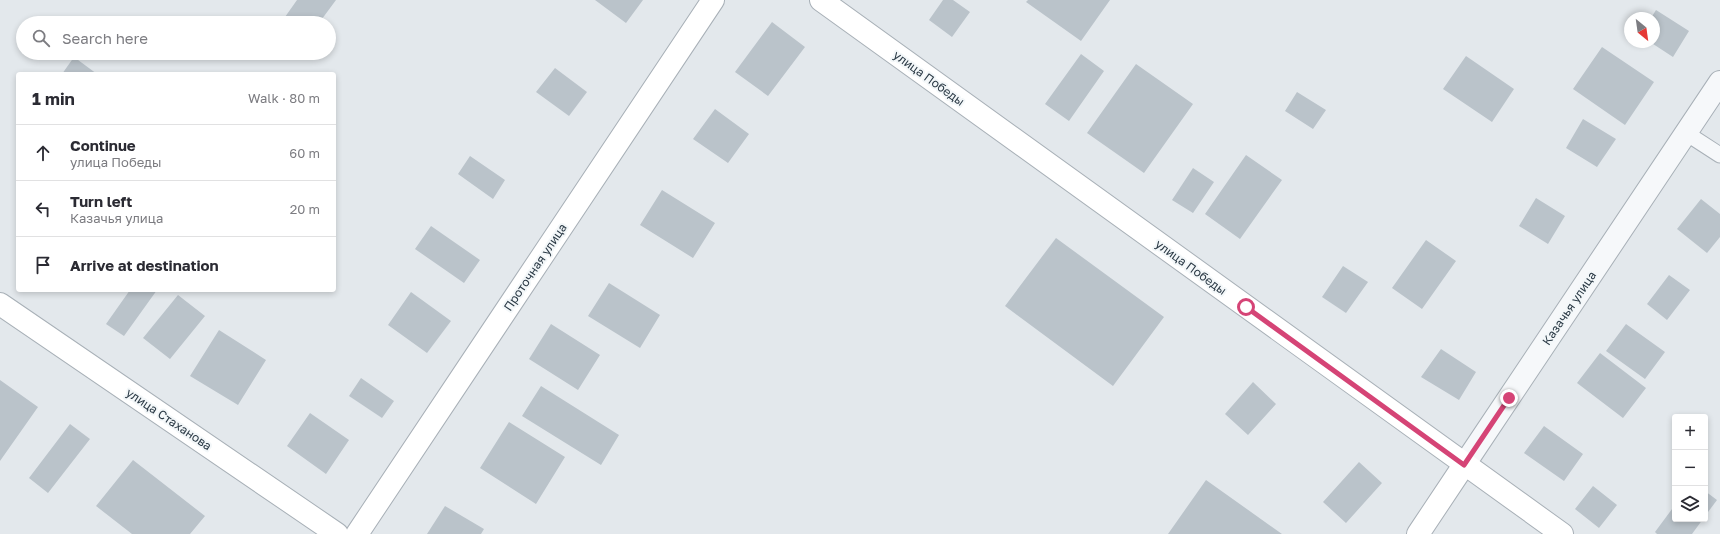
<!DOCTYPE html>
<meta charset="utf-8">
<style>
body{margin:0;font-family:"Golos Text",sans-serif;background:#f7f7f7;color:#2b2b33}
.controls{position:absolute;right:12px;bottom:12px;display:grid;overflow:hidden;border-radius:4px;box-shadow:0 2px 6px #0003}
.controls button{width:36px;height:36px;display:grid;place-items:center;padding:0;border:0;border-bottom:1px solid #e1e1e2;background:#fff;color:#2b2b33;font:20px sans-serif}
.compass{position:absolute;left:1624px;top:12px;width:36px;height:36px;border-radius:50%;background:#fff;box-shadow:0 2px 6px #0003;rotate:151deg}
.stop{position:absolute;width:12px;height:12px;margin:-9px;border:3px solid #d54476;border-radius:50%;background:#fff}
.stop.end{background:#d54476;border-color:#fff;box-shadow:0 1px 4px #0008}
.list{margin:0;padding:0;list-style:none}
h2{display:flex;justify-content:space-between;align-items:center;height:52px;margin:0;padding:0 16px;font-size:17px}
h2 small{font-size:13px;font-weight:400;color:#7c7c81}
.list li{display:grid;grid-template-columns:26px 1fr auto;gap:12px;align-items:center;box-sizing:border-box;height:56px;padding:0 16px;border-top:1px solid #e1e1e2}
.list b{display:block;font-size:15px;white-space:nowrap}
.list p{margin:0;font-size:13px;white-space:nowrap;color:#7c7c81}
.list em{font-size:13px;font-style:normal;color:#7c7c81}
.icon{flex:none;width:22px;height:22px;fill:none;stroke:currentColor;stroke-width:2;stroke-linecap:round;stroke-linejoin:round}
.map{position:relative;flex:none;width:1720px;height:534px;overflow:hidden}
.search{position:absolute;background:#fff;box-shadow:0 2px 6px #0003;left:16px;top:16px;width:320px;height:44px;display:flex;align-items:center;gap:10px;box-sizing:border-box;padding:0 14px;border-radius:22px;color:#7c7c81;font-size:15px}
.panel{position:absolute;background:#fff;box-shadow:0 2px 6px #0003;left:16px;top:72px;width:320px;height:220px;border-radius:4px}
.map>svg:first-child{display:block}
.building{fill:#bac3ca}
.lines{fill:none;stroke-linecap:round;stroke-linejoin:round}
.lane-casing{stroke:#a8b0b7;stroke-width:17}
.street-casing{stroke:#a8b0b7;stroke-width:24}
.secondary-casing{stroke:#a8b0b7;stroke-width:24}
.lane{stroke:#f6f8fa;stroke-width:15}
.street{stroke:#f6f8fa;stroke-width:22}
.secondary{stroke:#fff;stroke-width:22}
.route{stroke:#d54476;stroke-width:5}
.labels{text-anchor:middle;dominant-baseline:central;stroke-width:4;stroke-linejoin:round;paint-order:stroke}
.street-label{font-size:12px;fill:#2a3945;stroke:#f3f7f9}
</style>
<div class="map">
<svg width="1720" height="534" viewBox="0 0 1720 534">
<rect width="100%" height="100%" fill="#e3e8ec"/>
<path class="building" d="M297,0h39l-17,23h-26l-8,-6z
M595,0h48l-17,23z
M943,0h10l17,12 -18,25 -23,-17z
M1028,0h82l-29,41 -55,-39z
M1656,10l33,21 -16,26 -23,-15h4v-24h-3z
M772,22l33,25 -37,49 -33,-24z
M1602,47l52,35 -29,43 -52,-36z
M1081,54l23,17 -35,50 -24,-17z
M1466,56l48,33 -22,33 -49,-33z
M74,57l23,17h-35z
M1136,64l57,40 -49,69 -57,-40z
M555,68l32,24 -18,24 -33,-24z
M1297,92l29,18 -13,19 -28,-18z
M715,109l34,25 -21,29 -35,-24z
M1583,119l33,20 -19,28 -31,-19z
M1246,155l36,25 -42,59 -35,-25z
M470,156l35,24 -12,19 -35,-25z
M1193,168l21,14 -21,31 -21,-13z
M662,190l53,33 -22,35 -53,-33z
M1536,198l29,18 -17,28 -29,-18z
M1701,199l19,15v23l-13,16 -30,-24z
M431,226l49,34 -16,23 -49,-34z
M1056,238l108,79 -51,69 -108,-80z
M1426,240l30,21 -34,48 -30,-21z
M1343,266l25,16 -22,31 -24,-16z
M1669,275l21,15 -23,30 -20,-16z
M609,283l51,32 -20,33 -52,-32z
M130,290h27l-33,46 -18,-12z
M411,292l40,29 -24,32 -39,-28z
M178,295l27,21 -35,43 -27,-21z
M551,324l49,31 -22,35 -49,-31z
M1626,324l39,28 -20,27 -39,-28z
M219,330l47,30 -28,45 -48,-29z
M1441,349l35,23 -17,28 -38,-23z
M1600,353l46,35 -23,30 -46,-35z
M361,378l33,23 -12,17 -33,-22z
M0,380l38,27 -38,54z
M1253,382l23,22 -28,31 -23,-21z
M541,386l78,49 -18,30 -79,-49z
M310,413l39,27 -23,34 -39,-28z
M509,422l56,35 -29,47 -56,-36z
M70,424l20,15 -42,54 -19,-15z
M1544,426l39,28 -19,27 -40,-28z
M133,460l72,56 -15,18h-58l-36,-28z
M1359,462l23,21 -36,40 -23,-21z
M1206,480l76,54h-114z
M1593,486l24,19 -18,23 -24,-19z
M1705,491l12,9 -12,16z
M1675,505v14h28l-11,15h-35l-2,-2z
M445,506l39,23 -3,5h-54z"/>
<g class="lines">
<g class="lane-casing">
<path id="lane" d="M1686,133l34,22"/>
</g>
<g class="street-casing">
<path id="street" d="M1464,465l256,-383"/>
</g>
<g class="secondary-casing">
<path id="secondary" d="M821,0l741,534
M0,304l337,230
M357,534l356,-534
M1418,534l46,-69"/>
</g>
<use href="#lane" class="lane"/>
<use href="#street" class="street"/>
<use href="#secondary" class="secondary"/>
</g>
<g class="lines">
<path class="route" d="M1246,307l218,158 45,-67"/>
</g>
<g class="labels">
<g class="street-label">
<text transform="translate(929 78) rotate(36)">улица Победы</text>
<text transform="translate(535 267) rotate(-56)">Проточная улица</text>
<text transform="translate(1191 267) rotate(36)">улица Победы</text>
<text transform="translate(1569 308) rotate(-56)">Казачья улица</text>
<text transform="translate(169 419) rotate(34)">улица Стаханова</text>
</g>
</g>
</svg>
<div class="controls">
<button>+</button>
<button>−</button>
<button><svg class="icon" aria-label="layers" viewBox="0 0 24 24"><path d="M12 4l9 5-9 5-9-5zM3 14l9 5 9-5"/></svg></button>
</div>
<svg class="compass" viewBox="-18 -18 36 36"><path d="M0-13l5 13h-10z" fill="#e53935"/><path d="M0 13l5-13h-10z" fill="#7c7c81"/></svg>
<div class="stop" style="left:1246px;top:307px"></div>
<div class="stop end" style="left:1509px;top:398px"></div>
<div class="search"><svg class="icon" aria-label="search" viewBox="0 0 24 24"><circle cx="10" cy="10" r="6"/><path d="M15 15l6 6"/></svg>Search here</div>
<section class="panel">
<h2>1 min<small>Walk · 80 m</small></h2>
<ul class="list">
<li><svg class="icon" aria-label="ahead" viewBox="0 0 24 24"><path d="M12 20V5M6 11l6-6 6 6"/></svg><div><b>Continue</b><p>улица Победы</p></div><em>60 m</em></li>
<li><svg class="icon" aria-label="left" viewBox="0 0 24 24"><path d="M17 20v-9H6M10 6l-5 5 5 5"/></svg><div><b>Turn left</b><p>Казачья улица</p></div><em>20 m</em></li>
<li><svg class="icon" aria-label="arrive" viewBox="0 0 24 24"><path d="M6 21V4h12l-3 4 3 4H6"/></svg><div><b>Arrive at destination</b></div></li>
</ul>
</section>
</div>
